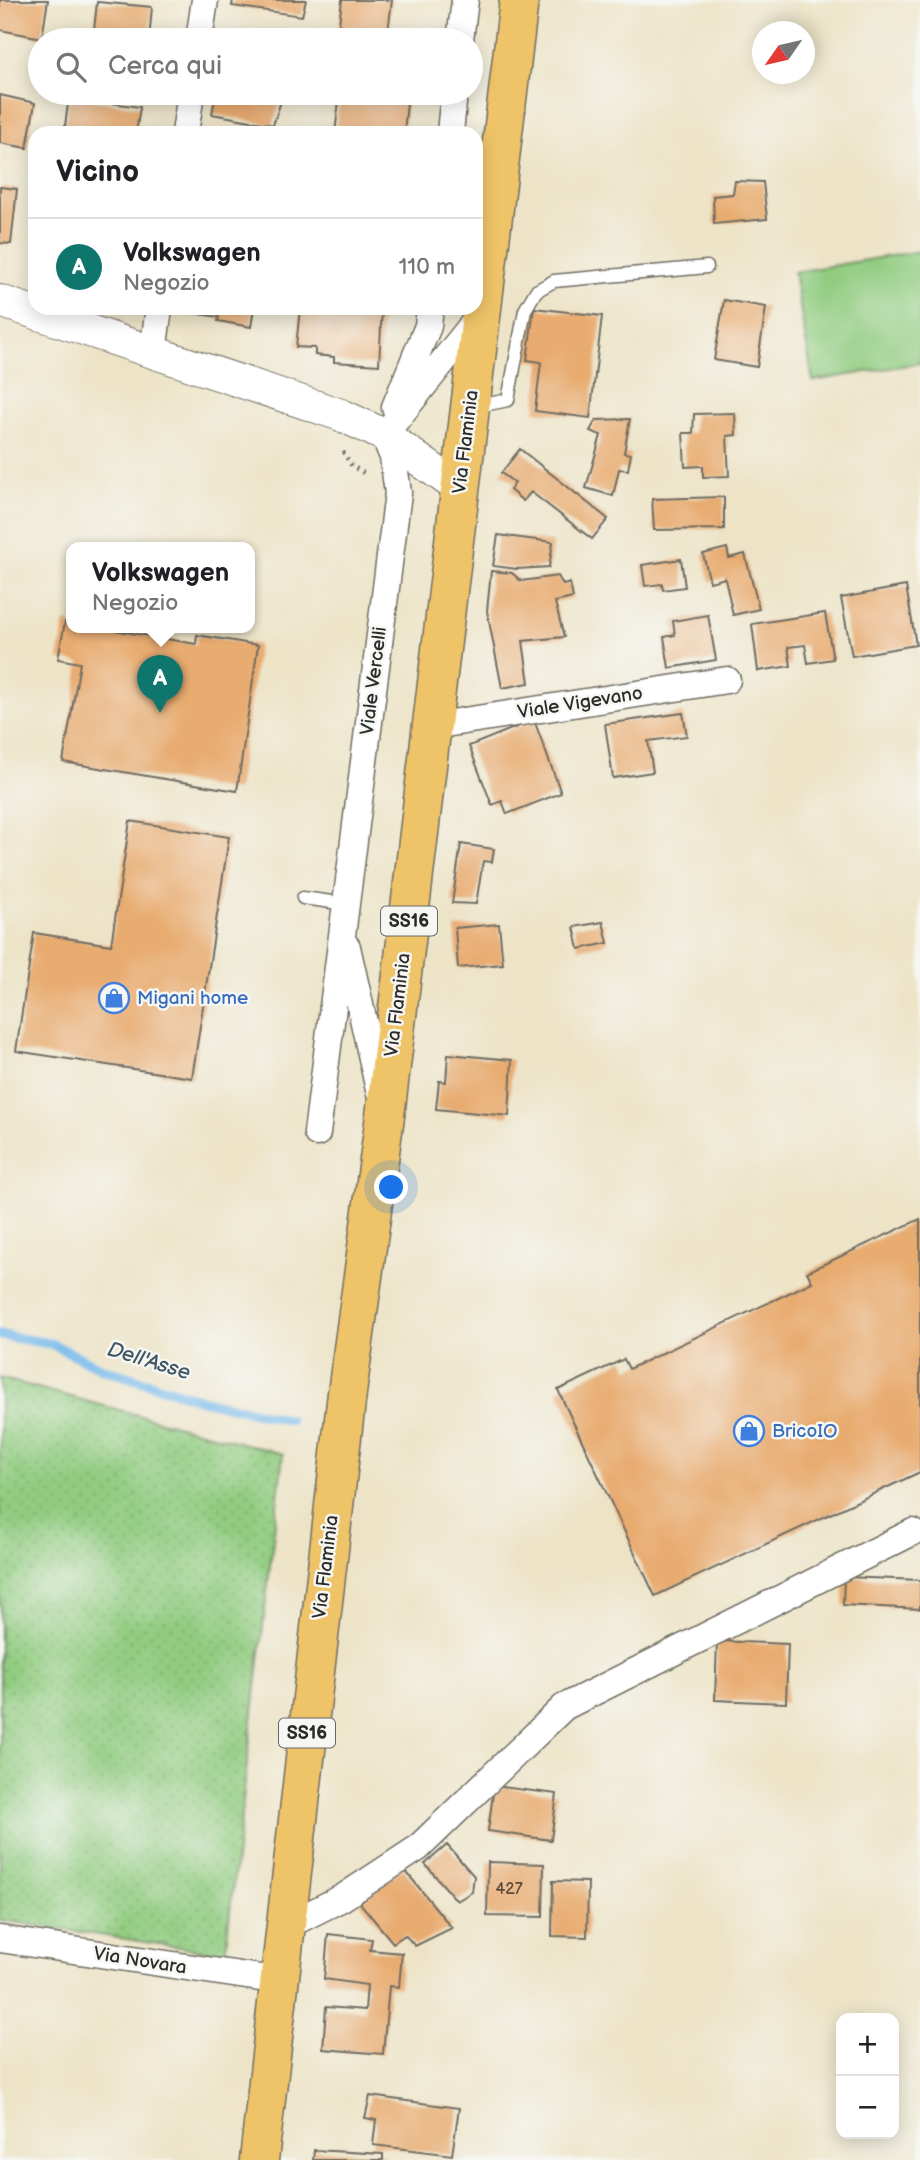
<!DOCTYPE html>
<html lang="it">
<meta charset="utf-8">
<style>
body{margin:0;font-family:"Balsamiq Sans",sans-serif;background:#f6f6f6;color:#202124}
.controls{position:absolute;right:21px;bottom:21px;display:grid;overflow:hidden;border-radius:14px;box-shadow:0 4px 18px #0003}
.controls button{width:63px;height:63px;display:grid;place-items:center;padding:0;border:0;border-bottom:2px solid #e0e0e0;background:#fff;color:#202124;font:35px sans-serif}
.compass{position:absolute;left:752px;top:21px;width:63px;height:63px;border-radius:50%;background:#fff;box-shadow:0 4px 18px #0003;rotate:236deg}
.you{position:absolute;left:392px;top:1188px;width:24px;height:24px;margin:-18px;border:5px solid #fff;border-radius:50%;background:#1a73e8;box-shadow:0 0 0 10px #1a73e833}
.badge{display:grid;place-items:center;width:46px;height:46px;border-radius:50%;background:#0f766e;color:#fff;font-size:23px;font-weight:700}
.pin{position:absolute;translate:-50% -58px;filter:drop-shadow(0 2px 4px #0008)}
.pin::after{content:'';position:absolute;top:37px;width:24px;height:21px;background:inherit;clip-path:polygon(0 0,100% 0,50% 100%)}
.popup{position:absolute;left:66px;top:542px;width:189px;height:91px;box-sizing:border-box;display:grid;place-content:center;border-radius:14px;background:#fff;filter:drop-shadow(0 2px 5px #0005);font-size:23px;white-space:nowrap;color:#757577}
.popup b{font-size:26px;color:#202124}
.popup::after{content:'';position:absolute;left:50%;top:100%;margin-left:-14px;border:14px solid transparent;border-top-color:#fff}
.list{margin:0;padding:0;list-style:none}
h2{display:flex;justify-content:space-between;align-items:center;height:91px;margin:0;padding:0 28px;font-size:30px}
h2 small{font-size:23px;font-weight:400;color:#757577}
.list li{display:grid;grid-template-columns:46px 1fr auto;gap:21px;align-items:center;box-sizing:border-box;height:98px;padding:0 28px;border-top:2px solid #e0e0e0}
.list b{display:block;font-size:26px;white-space:nowrap}
.list p{margin:0;font-size:23px;white-space:nowrap;color:#757577}
.list em{font-size:23px;font-style:normal;color:#757577}
.icon{flex:none;width:38px;height:38px;fill:none;stroke:currentColor;stroke-width:2;stroke-linecap:round;stroke-linejoin:round}
.map{position:relative;flex:none;width:920px;height:2160px;overflow:hidden}
.search{position:absolute;background:#fff;box-shadow:0 4px 18px #0003;left:28px;top:28px;width:455px;height:77px;display:flex;align-items:center;gap:18px;box-sizing:border-box;padding:0 24px;border-radius:38px;color:#757577;font-size:26px}
.panel{position:absolute;background:#fff;box-shadow:0 4px 18px #0003;left:28px;top:126px;width:455px;height:189px;border-radius:21px}
.map>svg:first-child{display:block}
.grass{fill:url(#grass-dots);stroke:#5e7c56;stroke-width:2}
.garden{fill:#91cc80;stroke:#5e7c56;stroke-width:2}
.lines{fill:none;stroke-linecap:round;stroke-linejoin:round}
.stream{stroke:#75b9eb;stroke-width:10}
.building{fill:#e8ab70}
.service-casing{stroke:#6f6c62;stroke-width:15}
.minor-casing{stroke:#6f6c62;stroke-width:29}
.tertiary-casing{stroke:#6f6c62;stroke-width:34}
.primary-casing{stroke:#6f6c62;stroke-width:41}
.path{stroke:#6f6c62;stroke-width:4.5;stroke-dasharray:2 5;stroke-linecap:butt}
.service{stroke:#fff;stroke-width:12}
.minor{stroke:#fff;stroke-width:26}
.tertiary{stroke:#fff;stroke-width:32}
.primary{stroke:#efc469;stroke-width:38}
.labels{text-anchor:middle;dominant-baseline:central;stroke-width:5;stroke-linejoin:round;paint-order:stroke}
.number-label{font-size:16px;fill:#5a4b3c}
.shield{fill:#f6f6f2;stroke:#686867;stroke-width:2}
.shield-label{font-size:18px;font-weight:bold;fill:#2b2b2b}
.street-label{font-size:19px;fill:#2b2b2b;stroke:#f6f6f2}
.shop-label{font-size:19px;fill:#366cbe;stroke:#f6f6f2;text-anchor:start}
.water-label{font-size:21px;font-style:italic;fill:#415665;stroke:#f6f6f2}
</style>
<div class="map">
<svg width="920" height="2160" viewBox="0 0 920 2160">
<defs>
<pattern id="grass-dots" width="8" height="8" patternUnits="userSpaceOnUse" patternTransform="scale(1.75)"><rect width="8" height="8" fill="#91cc80"/><path d="M2 2h.1M6 6h.1" fill="none" stroke="#7daf6f" stroke-width="1.8" stroke-linecap="round"/></pattern>
</defs>
<rect width="100%" height="100%" fill="#f6f6f2"/>
<filter id="ink" filterUnits="userSpaceOnUse"><feTurbulence type="fractalNoise" baseFrequency=".0143" numOctaves="2"/><feDisplacementMap in="SourceGraphic" scale="14" xChannelSelector="R" yChannelSelector="G"/><feConvolveMatrix kernelMatrix="1 2 1 2 8 2 1 2 1" color-interpolation-filters="sRGB"/></filter>
<filter id="wash" filterUnits="userSpaceOnUse"><feTurbulence type="fractalNoise" baseFrequency=".00686" numOctaves="4" result="noise"/><feDisplacementMap in="SourceGraphic" scale="28" xChannelSelector="R" yChannelSelector="G"/><feGaussianBlur stdDeviation="1.57" result="paint"/><feColorMatrix in="noise" values="0 0 0 0 0 0 0 0 0 0 0 0 0 0 0 0 0 1.4 0 .05"/><feComposite in="paint" operator="in"/></filter>
<g filter="url(#wash)">
<rect width="100%" height="100%" fill="#ede4c8"/>
<path class="grass" d="M0,1378l283,76 -58,500 -225,-34z"/>
<path class="garden" d="M920,251v112l-107,18 -19,-109z"/>
<g class="lines">
<path class="stream" d="M0,1335l52,9 51,25 100,31 86,20"/>
</g>
<g id="blocks">
<path class="building" d="M0,0h48l-6,38 -42,-8z
M233,0h73l-4,16 -70,-10z
M342,0h50l-5,40h-50z
M97,2l55,5 -3,33h-56z
M216,93h71l-2,8h-4l-8,24 -61,-11z
M340,93h68l-4,40h-69z
M0,95l35,8 -8,45 -27,-5z
M69,97l71,10 -4,26h-72z
M735,181l28,1 4,37 -53,5 -1,-28 20,-2z
M0,187l17,2 -6,55 -11,-1z
M724,300l42,7 -9,60 -43,-7z
M186,308h68l-3,19 -33,-6 1,-4 -34,-5z
M300,308h82l-3,57 -45,-3v-5l-19,-2v-7l-19,-1z
M534,308l68,8 -12,102 -55,-7 6,-49 -14,-2z
M735,413l1,22 -9,1 2,40 -26,1v-11l-18,1 -2,-34h10l1,-19z
M630,419l-6,34 7,1 -3,16 -9,-1 -6,27 -27,-8 15,-53 -11,-4 6,-11z
M520,449l88,70 -16,20 -61,-47 -8,9 -13,-11 5,-7 -14,-10z
M724,497v32l-70,1 -2,-31z
M498,535l55,7 -4,25 -32,2 -24,-3z
M727,548l2,10 16,-4 14,55 -26,6 -8,-37 -15,4 -7,-28z
M681,559l4,28 -22,3 -1,-6 -17,2 -3,-21z
M491,571l21,2 9,8 37,-5 5,9 7,-2 3,15 -18,4 9,35 -41,4 6,42 -27,5 -15,-77z
M906,586l10,59 -64,11 -11,-58z
M825,613l8,46 -25,4 -3,-18 -17,2 3,19 -33,5 -6,-47z
M708,615l8,45 -47,8 -5,-31 11,-2 -2,-14z
M65,622l6,1v4h26l99,17 1,-9 61,10 -21,146 -174,-29 17,-99 -22,-4z
M683,713l4,23 -39,5 5,31 -40,6 -8,-54z
M534,720l27,73 -54,21 -5,-13 -10,4 -23,-59z
M130,821l99,16 -37,241 -176,-27 18,-118 77,12z
M461,844l33,5 -2,13 -9,-1 -7,43 -24,-1z
M603,922l5,21 -29,6 -5,-22z
M499,924l4,40 -45,4 -3,-40z
M448,1054l64,6 -3,56 -73,-7 3,-28 7,1z
M920,1219v253l-265,124 -97,-206 66,-31 5,10 183,-87 -5,-10z
M844,1577l76,3v29l-77,-4z
M717,1641l71,3 -2,59 -71,-3z
M494,1786l63,8 -6,46 -63,-9z
M447,1845l27,31 -2,16 -15,9 -32,-37z
M488,1862l56,2 -1,53 -56,-1z
M403,1868l49,60 -37,18 -10,-11 -12,8 -33,-40z
M553,1881l35,1 -1,55 -35,-1z
M328,1934l44,5 -2,11 32,3 -3,34 -10,-1 -6,68 -60,-5 3,-42 39,3 2,-25 -43,-6z
M370,2096l89,12 -7,47 -79,-10 3,-25 -11,-2z
M314,2150l69,4v6h-70z"/>
</g>
</g>
<g filter="url(#ink)">
<use href="#blocks" fill-opacity="0" stroke="#6f6c62" stroke-width="2"/>
<g class="lines">
<g class="service-casing">
<path id="service" d="M474,407l34,-7 17,-90 11,-19 18,-10 153,-14
M303,898l43,6"/>
</g>
<g class="minor-casing">
<path id="minor" d="M199,40l6,-40
M460,40l5,-40
M185,133l6,-40
M450,133l4,-40
M153,352l6,-44
M395,407l33,-81 2,-18
M384,435l97,-121
M432,726l295,-46
M347,947l33,147
M317,1133l81,-640 -5,-36 -9,-22
M286,1926l56,-28 76,-50 146,-141 349,-175
M0,1939l280,42"/>
</g>
<g class="tertiary-casing">
<path id="tertiary" d="M0,301l341,114 43,20 75,53"/>
</g>
<g class="primary-casing">
<path id="primary" d="M259,2160l88,-767 38,-277 134,-1116"/>
</g>
<path class="path" d="M343,452l9,14 15,9"/>
<use href="#service" class="service"/>
<use href="#minor" class="minor"/>
<use href="#tertiary" class="tertiary"/>
<use href="#primary" class="primary"/>
</g>
</g>
<defs>
<g id="shop-ring" transform="scale(1.575)"><circle r="9.5" fill="#f6f6f2" stroke="#3f7fe0" stroke-width="1.5"/><path d="M-5-2.5h2.3a2.7 3.5 0 0 1 5.4 0H5L5.5 6h-11ZM-1.5-2.5h3a1.5 2.3 0 0 0-3 0Z" fill="#3f7fe0"/></g>
</defs>
<g fill-rule="evenodd">
<use href="#shop-ring" x="114" y="998"/>
<use href="#shop-ring" x="749" y="1431"/>
</g>
<g class="labels">
<g class="number-label">
<text x="509" y="1889">427</text>
</g>
<g class="shield">
<rect x="381" y="906.5" width="56" height="29" rx="5"/>
<rect x="279" y="1718.5" width="56" height="29" rx="5"/>
</g>
<g class="shield-label">
<text x="409" y="921">SS16</text>
<text x="307" y="1733">SS16</text>
</g>
<g class="street-label">
<text transform="translate(466 442) rotate(-83)">Via Flaminia</text>
<text transform="translate(374 681) rotate(-83)">Viale Vercelli</text>
<text transform="translate(580 703) rotate(-9)">Viale Vigevano</text>
<text transform="translate(398 1005) rotate(-83)">Via Flaminia</text>
<text transform="translate(326 1567) rotate(-83)">Via Flaminia</text>
<text transform="translate(140 1961) rotate(9)">Via Novara</text>
</g>
<g class="shop-label">
<text x="137" y="998">Migani home</text>
<text x="772" y="1431">BricoIO</text>
</g>
<g class="water-label">
<text transform="translate(149 1361) rotate(17)">Dell'Asse</text>
</g>
</g>
</svg>
<div class="controls">
<button>+</button>
<button>−</button>
</div>
<svg class="compass" viewBox="-18 -18 36 36"><path d="M0-13l5 13h-10z" fill="#e53935"/><path d="M0 13l5-13h-10z" fill="#757577"/></svg>
<div class="you"></div>
<div class="pin badge" style="left:160px;top:713px">A</div>
<div class="popup"><b>Volkswagen</b>Negozio</div>
<div class="search"><svg class="icon" aria-label="search" viewBox="0 0 24 24"><circle cx="10" cy="10" r="6"/><path d="M15 15l6 6"/></svg>Cerca qui</div>
<section class="panel">
<h2>Vicino<small></small></h2>
<ul class="list">
<li><span class="badge">A</span><div><b>Volkswagen</b><p>Negozio</p></div><em>110 m</em></li>
</ul>
</section>
</div>
